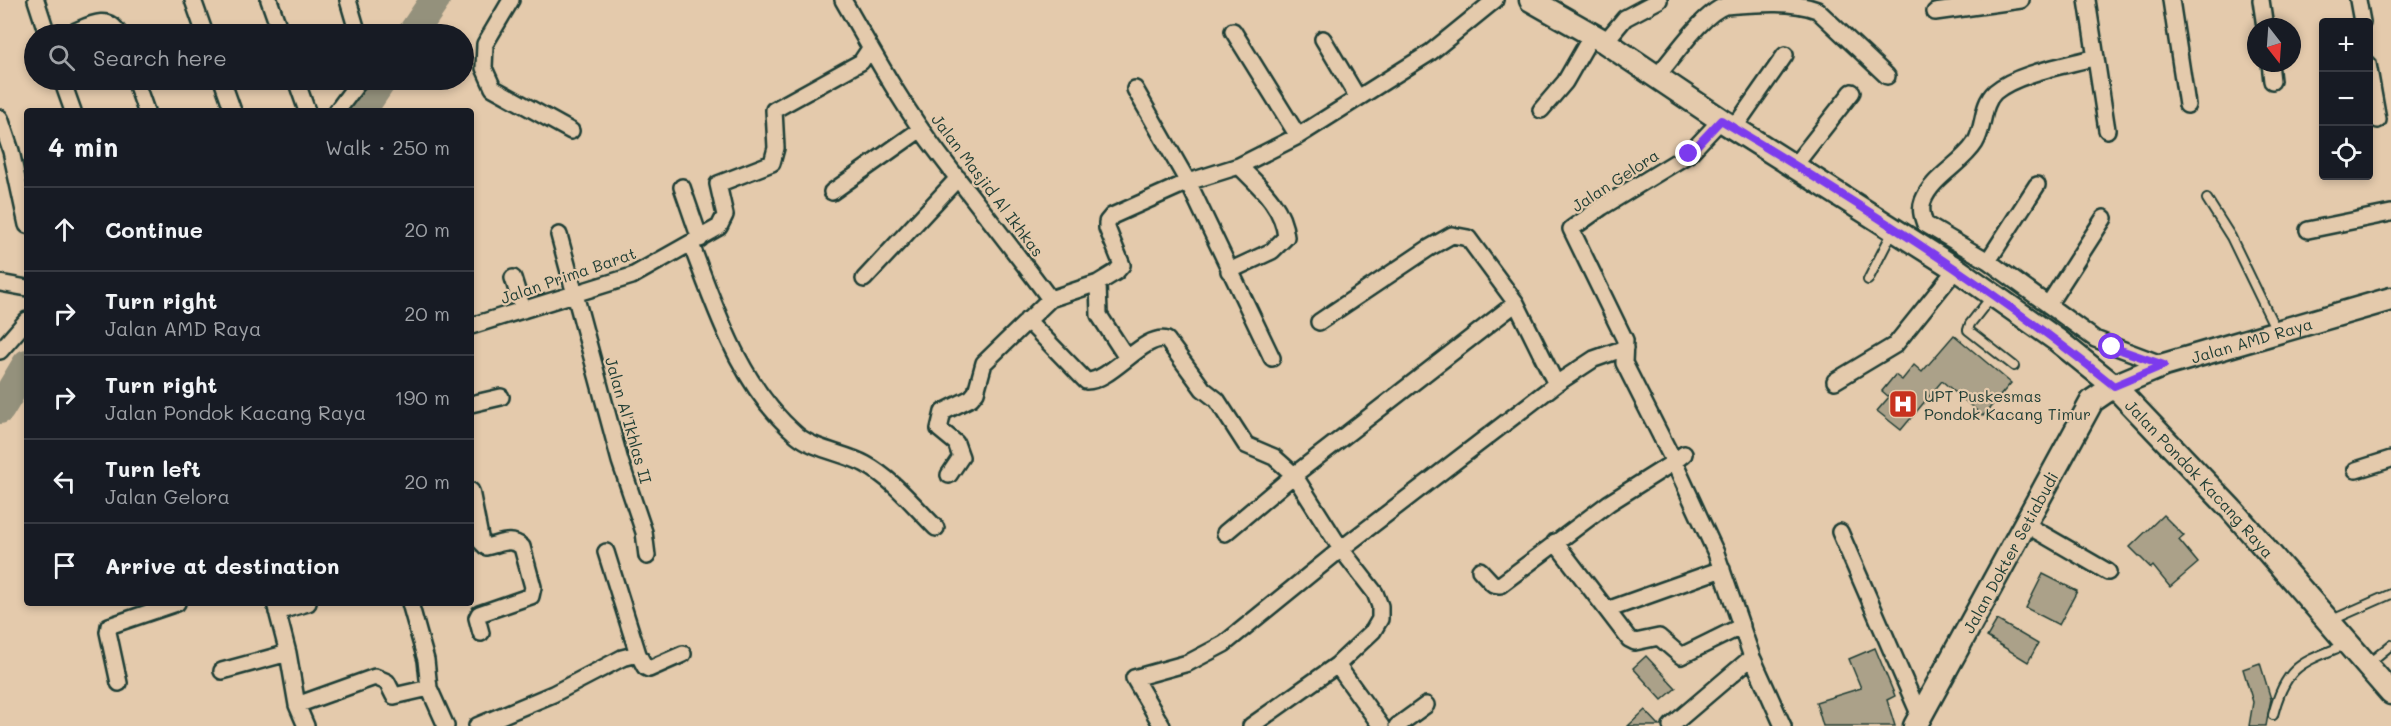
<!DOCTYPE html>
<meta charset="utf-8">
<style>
body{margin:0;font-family:Mali,sans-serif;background:#242831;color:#f1f3f6}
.controls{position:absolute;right:18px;top:18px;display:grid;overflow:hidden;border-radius:6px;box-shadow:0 3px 9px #0003}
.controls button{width:54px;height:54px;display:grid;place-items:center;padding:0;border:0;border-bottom:2px solid #363941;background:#171b24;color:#f1f3f6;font:30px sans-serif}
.compass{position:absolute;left:2247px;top:18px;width:54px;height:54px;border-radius:50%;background:#171b24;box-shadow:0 3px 9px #0003;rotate:163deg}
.stop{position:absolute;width:18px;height:18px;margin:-14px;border:4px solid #7c3aed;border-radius:50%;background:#fff}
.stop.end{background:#7c3aed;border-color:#fff;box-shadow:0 2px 6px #0008}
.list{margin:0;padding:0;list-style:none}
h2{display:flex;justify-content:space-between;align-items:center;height:78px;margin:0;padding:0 24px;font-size:26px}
h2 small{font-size:20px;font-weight:400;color:#9ea1a6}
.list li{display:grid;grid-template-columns:39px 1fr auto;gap:18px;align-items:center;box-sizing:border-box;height:84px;padding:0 24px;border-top:2px solid #363941}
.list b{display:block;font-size:22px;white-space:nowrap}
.list p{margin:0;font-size:20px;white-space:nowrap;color:#9ea1a6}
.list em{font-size:20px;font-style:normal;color:#9ea1a6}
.icon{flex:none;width:33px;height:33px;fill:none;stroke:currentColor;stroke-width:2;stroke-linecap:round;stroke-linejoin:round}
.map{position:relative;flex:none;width:2391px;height:726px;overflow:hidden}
.search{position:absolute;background:#171b24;box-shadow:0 3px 9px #0003;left:24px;top:24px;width:450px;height:66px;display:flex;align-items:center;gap:15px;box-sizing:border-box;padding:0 21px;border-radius:33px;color:#9ea1a6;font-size:22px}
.panel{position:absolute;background:#171b24;box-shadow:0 3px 9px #0003;left:24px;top:108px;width:450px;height:498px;border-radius:6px}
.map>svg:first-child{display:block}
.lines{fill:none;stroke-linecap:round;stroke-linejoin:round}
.river{stroke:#94917b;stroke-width:30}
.building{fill:#aba189;stroke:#1f3d34;stroke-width:1.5}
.lane-casing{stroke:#1f3d34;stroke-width:12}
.street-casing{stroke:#1f3d34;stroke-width:20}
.secondary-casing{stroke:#1f3d34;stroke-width:27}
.lane{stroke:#e4caac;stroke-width:8}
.street{stroke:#e4caac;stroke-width:15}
.secondary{stroke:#e4caac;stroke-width:22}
.route{stroke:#7c3aed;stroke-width:8}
.labels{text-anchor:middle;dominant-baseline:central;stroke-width:4.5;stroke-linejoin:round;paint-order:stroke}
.street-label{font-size:16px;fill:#1f3d34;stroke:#e4caac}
.poi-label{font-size:16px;fill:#1f3d34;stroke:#e4caac;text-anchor:start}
</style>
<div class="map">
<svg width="2391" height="726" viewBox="0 0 2391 726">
<rect width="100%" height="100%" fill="#e4caac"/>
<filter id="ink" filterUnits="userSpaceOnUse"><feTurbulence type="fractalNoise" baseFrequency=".0167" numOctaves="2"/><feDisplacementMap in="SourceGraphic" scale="12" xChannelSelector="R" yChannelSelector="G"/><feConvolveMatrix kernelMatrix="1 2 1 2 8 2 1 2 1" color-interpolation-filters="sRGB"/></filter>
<g filter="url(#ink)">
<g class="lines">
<path class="river" d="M412,34l23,-34
M361,111l21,-31
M0,409l27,-45"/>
</g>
<path class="building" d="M1954,335l57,48 -28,33 -41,-35 -41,49 -24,-19 12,-14 -7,-6 13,-16 7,5 12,-15 8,7z
M2163,515l21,21 -5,4 19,23 -28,24 -17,-21 -2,2 -21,-21z
M2043,574l34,17 -18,34 -33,-17z
M1997,620l41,24 -10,18 -41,-25z
M1875,648l20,48 -8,4 8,26h-72l-7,-24 45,-14 -12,-29z
M1646,656l30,32 -14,12 -29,-32z
M2260,663l11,36 -5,27h-17l4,-24 -10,-33z
M1645,710l15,16h-32z"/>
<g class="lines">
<g class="lane-casing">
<path id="lane" d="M2207,199l24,38 45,93
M1868,280l24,-47
M1992,296l-22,28 -2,6 46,36
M2332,620l59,-26
M2369,663l22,-18
M2273,715c13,-51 29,-52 74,-71"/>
</g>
<g class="street-casing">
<path id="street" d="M36,0l11,34
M193,0l12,34
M269,0l12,34
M348,0l10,34
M511,0l-26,44 -1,24 9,20 78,43
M843,0c30,52 59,106 96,154 37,49 75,96 111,145
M2087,0l20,130
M2171,0l16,105
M2261,0l4,27
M2358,0l4,22
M1935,12l86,-12
M1233,31l65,105
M69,34c18,-7 38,-22 50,0
M1323,39l35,59
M1605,42l20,-24 34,-18
M2096,57c-28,8 -79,16 -101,35 -14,13 -10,35 -20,51 -13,21 -43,34 -52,58 -3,8 -1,15 2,23l63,37 107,78 69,26
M2270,63l2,18
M2368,64l10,56
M1657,76c17,-19 46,-63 68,-70 29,-2 65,-6 92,4l70,66
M62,80l11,31
M135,80l11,31
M222,80l11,31
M296,80l11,31
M1135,89l53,93 84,176
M1541,110l24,-28 27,-47
M337,111l23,-31
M0,118l11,33 16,74
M1734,128l51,-73
M1794,166l58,-74
M682,187l18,52
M832,192l89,-63
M2308,230l83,-17
M559,235l61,226 24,71 3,24
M691,244c26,68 49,142 106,191 18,15 48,18 68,29 28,15 49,42 71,64
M1988,261l49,-76
M1229,271l43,-20 14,-14c-3,-31 -26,-50 -47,-71
M513,278l10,32
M864,279l94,-101
M0,283l27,5
M1098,283l1,32 28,43
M2048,305l56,-87
M1027,320l59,61c25,1 59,-49 81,-41l36,49 14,11 29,45 28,12 20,18 47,74 34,44 5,13v13l-7,12 -36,34 -86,61
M1319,322l110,-74 23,-13 16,3 48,65 40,81
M471,326l161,-50 87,-49 6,-12 -7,-31 54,-21 4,-15 -2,-38 87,-48 8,-12
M0,351l27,-31
M1835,381l60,-36 61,-76
M471,404l30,-7
M1684,454l-10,8 -50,-99 1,-23 -54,-111 31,-22 87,-53 32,-34
M2356,470l35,-11
M949,475l12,-18 -5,-14 -17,-14 4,-17 28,-14 5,-6 8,-29 66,-64 48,-16 18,-11 6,-7 -15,-37v-6l5,-6 76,-34 51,-16 59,-30 133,-84 64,-52
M471,491l10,51 5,5c14,-3 25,-10 36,0l11,40 -2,9 -52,18 -2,4 4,15
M2025,524l83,48
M1840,532l80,184
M1225,533l69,-58 222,-172
M1555,542l74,97 6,3 24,-5 22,19 61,-30
M606,552l32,102
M1480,570l13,14 7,1 109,-82 65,-41 42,91 36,104 31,69
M275,603l13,50 9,52 9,21
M410,603l16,57 3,28
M1607,610l115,-41
M277,612l31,-9
M1337,665l44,61
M222,671l66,-18
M119,683l-11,-51 1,-6 68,-23
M297,705l78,-28 12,5 7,14 35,-8 17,38
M477,726l76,-32 69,-36 16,-4 7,13 4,2 34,-15
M1162,726l-28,-48 54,-15 36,-19 117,-95 215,-165 38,-25 31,-11
M1397,726l29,-21
M1671,726l81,-69"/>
</g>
<g class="secondary-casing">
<g id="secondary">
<path id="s1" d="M1531,0l74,42 116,78 235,149 101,71 57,46 117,123 160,184"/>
<path id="s2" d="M1915,726l177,-325 22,-15 50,-21 227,-66"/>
</g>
</g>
<use href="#lane" class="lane"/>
<use href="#street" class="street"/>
<use href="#secondary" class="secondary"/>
</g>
</g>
<g class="lines" filter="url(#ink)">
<path class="route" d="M1689,154l32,-34c135,82 270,166 393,266l50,-21 -52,-18"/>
</g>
<defs>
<g id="hospital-square" transform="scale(1.5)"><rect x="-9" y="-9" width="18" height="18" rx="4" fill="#c8321e" stroke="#e4caac"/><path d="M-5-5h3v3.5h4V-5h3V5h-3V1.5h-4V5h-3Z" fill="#fff"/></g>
</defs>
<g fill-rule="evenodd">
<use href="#hospital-square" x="1903" y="404"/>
</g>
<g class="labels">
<g class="street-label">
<text transform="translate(1615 180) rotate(-33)">Jalan Gelora</text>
<text transform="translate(988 185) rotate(53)">Jalan Masjid Al Ikhkas</text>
<text transform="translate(568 275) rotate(-19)">Jalan Prima Barat</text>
<text stroke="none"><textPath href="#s2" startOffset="542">Jalan AMD Raya</textPath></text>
<text transform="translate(629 420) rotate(74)">Jalan Al'Ikhlas II</text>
<text stroke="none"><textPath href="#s1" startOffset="826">Jalan Pondok Kacang Raya</textPath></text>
<text stroke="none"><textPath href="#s2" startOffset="198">Jalan Dokter Setiabudi</textPath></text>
</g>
<g class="poi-label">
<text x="1924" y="395">UPT Puskesmas<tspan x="1924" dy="18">Pondok Kacang Timur</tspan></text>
</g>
</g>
</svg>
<div class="controls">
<button>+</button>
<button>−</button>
<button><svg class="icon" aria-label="locate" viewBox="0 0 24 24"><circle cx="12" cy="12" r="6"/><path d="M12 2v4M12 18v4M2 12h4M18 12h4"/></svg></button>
</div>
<svg class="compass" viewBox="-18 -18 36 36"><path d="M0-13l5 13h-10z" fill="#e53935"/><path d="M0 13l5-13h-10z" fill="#9ea1a6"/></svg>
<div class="stop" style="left:2112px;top:347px"></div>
<div class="stop end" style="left:1689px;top:154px"></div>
<div class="search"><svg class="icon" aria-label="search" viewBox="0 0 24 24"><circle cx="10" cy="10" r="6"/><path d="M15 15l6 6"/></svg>Search here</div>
<section class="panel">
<h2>4 min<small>Walk · 250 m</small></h2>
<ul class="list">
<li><svg class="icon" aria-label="ahead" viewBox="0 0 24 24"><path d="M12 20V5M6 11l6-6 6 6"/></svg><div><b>Continue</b></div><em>20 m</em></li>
<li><svg class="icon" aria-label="right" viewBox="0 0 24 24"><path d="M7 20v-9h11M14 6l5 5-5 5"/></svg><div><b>Turn right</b><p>Jalan AMD Raya</p></div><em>20 m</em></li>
<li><svg class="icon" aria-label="right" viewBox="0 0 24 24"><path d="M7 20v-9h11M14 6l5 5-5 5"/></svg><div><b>Turn right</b><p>Jalan Pondok Kacang Raya</p></div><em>190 m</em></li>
<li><svg class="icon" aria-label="left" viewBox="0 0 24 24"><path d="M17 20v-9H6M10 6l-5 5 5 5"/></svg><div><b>Turn left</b><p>Jalan Gelora</p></div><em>20 m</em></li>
<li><svg class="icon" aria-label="arrive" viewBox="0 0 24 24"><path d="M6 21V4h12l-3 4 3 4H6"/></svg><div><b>Arrive at destination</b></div></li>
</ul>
</section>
</div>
